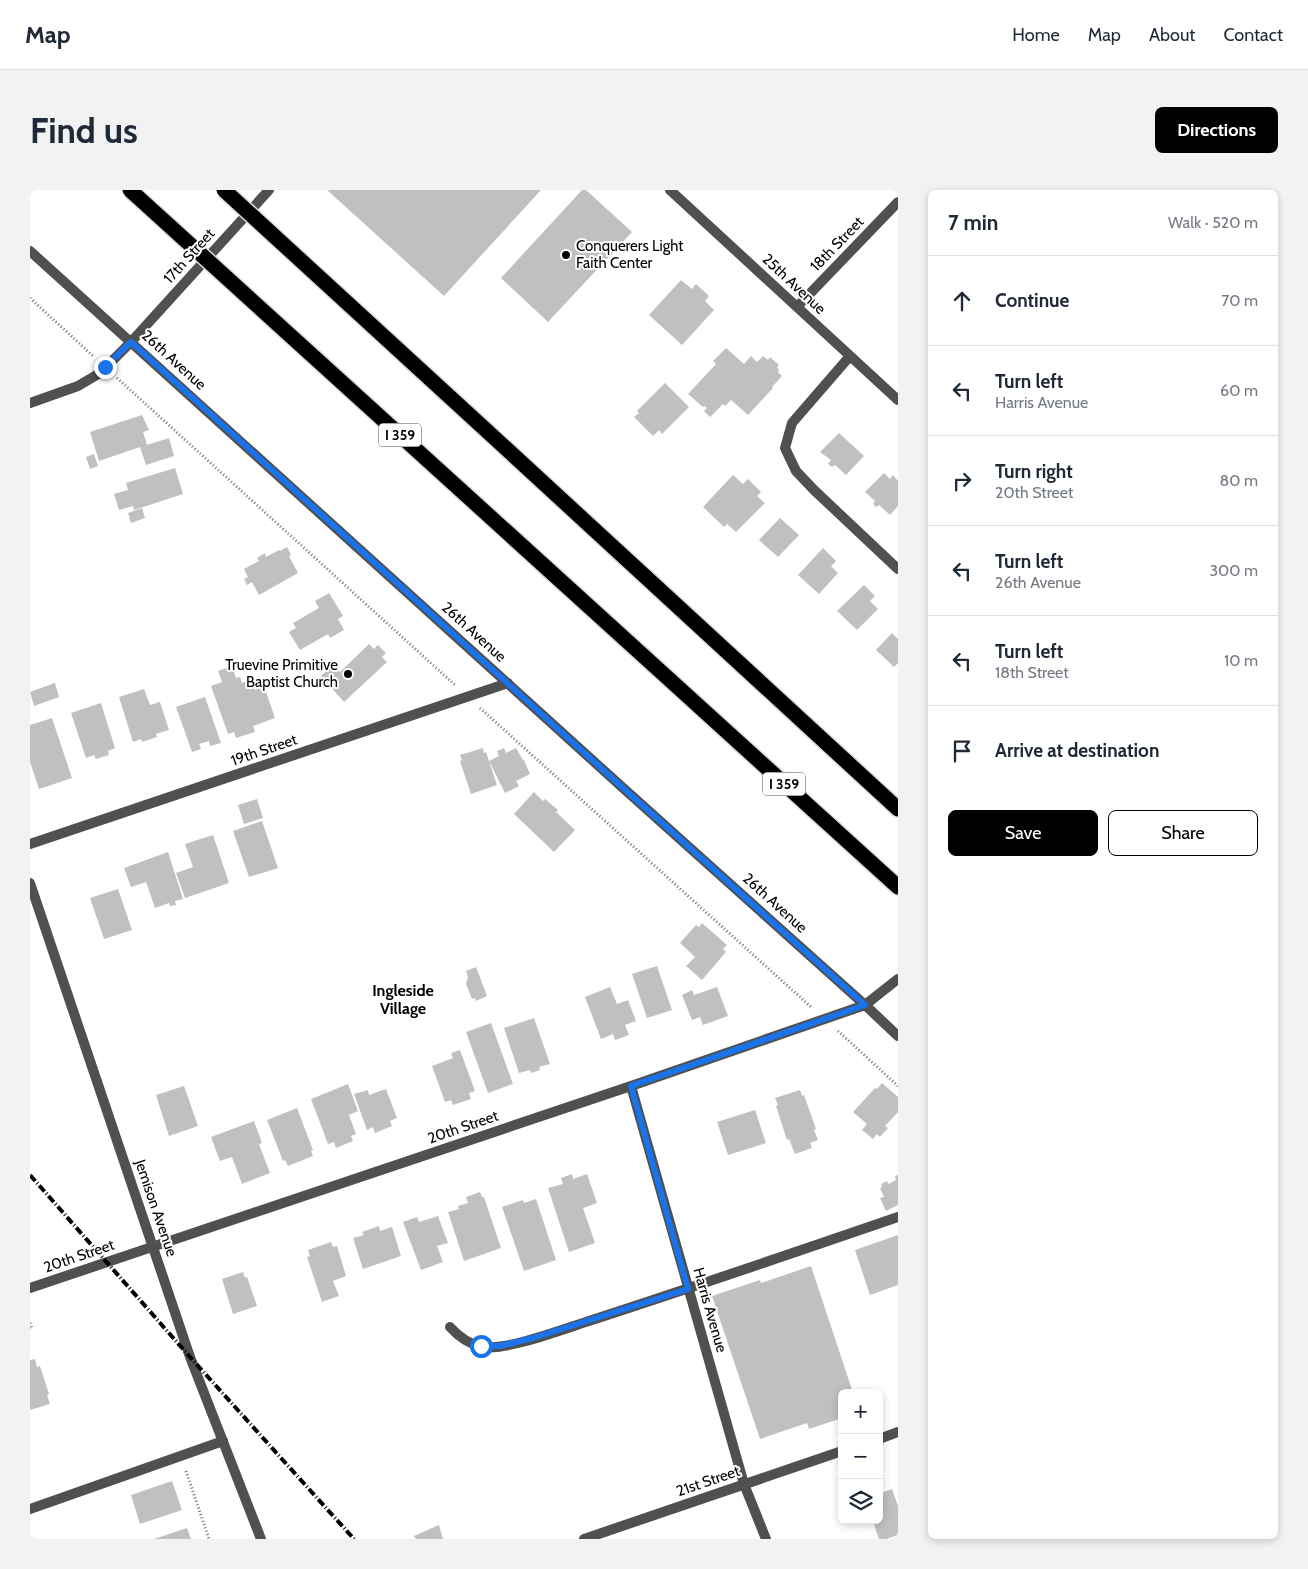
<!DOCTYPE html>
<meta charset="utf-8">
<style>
body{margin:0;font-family:Cabin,sans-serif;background:#f2f2f3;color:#1f2937}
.controls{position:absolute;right:15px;bottom:15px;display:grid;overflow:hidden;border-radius:8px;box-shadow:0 2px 8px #0003}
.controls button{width:45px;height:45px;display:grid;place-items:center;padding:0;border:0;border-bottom:1px solid #e0e1e3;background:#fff;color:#1f2937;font:25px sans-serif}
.stop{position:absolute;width:15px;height:15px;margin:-11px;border:4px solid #1a73e8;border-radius:50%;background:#fff}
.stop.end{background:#1a73e8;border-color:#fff;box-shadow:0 1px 5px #0008}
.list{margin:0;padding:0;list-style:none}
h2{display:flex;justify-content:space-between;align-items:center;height:65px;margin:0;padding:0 20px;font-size:21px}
h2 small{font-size:16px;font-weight:400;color:#747a83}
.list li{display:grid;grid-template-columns:32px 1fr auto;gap:15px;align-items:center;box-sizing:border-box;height:90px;padding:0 20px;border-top:1px solid #e0e1e3}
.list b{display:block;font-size:19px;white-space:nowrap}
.list p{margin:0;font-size:16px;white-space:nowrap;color:#747a83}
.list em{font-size:16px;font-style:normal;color:#747a83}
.actions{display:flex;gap:10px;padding:15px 20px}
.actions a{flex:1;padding:11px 0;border:1px solid #000;border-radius:8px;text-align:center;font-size:18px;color:#000}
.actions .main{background:#000;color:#fff}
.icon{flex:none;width:28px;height:28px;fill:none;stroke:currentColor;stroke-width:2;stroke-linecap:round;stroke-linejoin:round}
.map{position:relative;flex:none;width:868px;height:1349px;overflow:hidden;border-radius:8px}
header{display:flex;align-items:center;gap:30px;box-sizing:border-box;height:70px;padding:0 25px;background:#fff;border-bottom:1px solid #e0e1e3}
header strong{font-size:24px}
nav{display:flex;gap:28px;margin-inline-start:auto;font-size:18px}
.intro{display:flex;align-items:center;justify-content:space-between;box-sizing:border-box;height:120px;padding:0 30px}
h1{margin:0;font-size:35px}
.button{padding:12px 22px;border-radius:8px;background:#000;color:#fff;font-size:18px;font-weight:700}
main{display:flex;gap:30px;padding:0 30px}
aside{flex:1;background:#fff;border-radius:8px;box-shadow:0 2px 8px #0003}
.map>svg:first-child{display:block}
.building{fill:#c0c0c0}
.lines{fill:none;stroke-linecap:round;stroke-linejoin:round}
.motorway-casing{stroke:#dbdbdb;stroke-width:18}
.path{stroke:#727272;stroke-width:3;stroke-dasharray:1 2.5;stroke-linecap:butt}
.service{stroke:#505050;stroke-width:10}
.minor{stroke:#505050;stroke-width:10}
.motorway{stroke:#000;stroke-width:15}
.rail{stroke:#000;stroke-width:4;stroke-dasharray:8 2.5 1 2.5;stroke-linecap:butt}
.motorway-bridge-casing{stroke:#dbdbdb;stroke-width:18;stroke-linecap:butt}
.motorway-bridge{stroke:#000;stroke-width:15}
.route{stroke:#1a73e8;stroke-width:6}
.poi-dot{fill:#000;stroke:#fff;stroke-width:2}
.labels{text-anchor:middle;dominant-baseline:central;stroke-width:4;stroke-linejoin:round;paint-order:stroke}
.shield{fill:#fff;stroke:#4c4c4c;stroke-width:1}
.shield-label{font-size:14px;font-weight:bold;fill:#000}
.street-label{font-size:15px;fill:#000;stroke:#fff}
.poi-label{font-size:15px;fill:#000;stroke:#fff;text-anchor:start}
.neighbourhood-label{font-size:16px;font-weight:bold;fill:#000;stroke:#fff}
</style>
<header>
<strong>Map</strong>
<nav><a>Home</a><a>Map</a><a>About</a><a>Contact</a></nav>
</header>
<div class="intro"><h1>Find us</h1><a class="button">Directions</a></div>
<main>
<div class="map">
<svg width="868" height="1349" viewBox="0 0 868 1349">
<rect width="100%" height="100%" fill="#fff"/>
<path class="building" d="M297,0h214l-97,106z
M552,0h4l46,42 -84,90 -47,-44z
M651,90l11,9 4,-5 13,12 -4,5 9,9 -32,35 -33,-30z
M696,158l18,16 7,-8 6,6 6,-6 5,4 2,-3 9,8 -2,2 2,3 -1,2 4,4 -10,11 1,1 -25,27 -17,-15 -6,6 -2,-2 -13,13 -6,-6 3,-3 -3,-2 -1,1 -15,-13 28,-30 -3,-3z
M635,193l24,24 -27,27 -3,-4 -6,6 -19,-19 5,-4 -2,-2z
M112,225l7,15 -6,2 4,13 22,-7 5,18 -28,9 -6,-18 -41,14 -9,-29z
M809,243l25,23 -18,19 -11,-10 -3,2 -4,-3 3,-4 -11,-8z
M64,264l4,12 -8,3 -4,-12z
M145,278l8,26 -49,16 -1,-4 -14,4 -5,-16 14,-4 -2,-7z
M854,283l6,6 3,-4 5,6v25l-8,9 -11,-10 -3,2 -3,-3 2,-3 -10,-9z
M703,285l10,9 5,-5 13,13 -4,4 8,7 -29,29 -9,-8 -3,3 -21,-20z
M112,318l3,10 -14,5 -3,-10z
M750,328l19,17 -21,22 -19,-17z
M257,357l4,8 -2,1 9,17 -39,22 -7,-13 -5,3 -3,-6 4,-2 -4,-8 15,-8 -2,-3 8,-5 1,4 13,-7 1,1z
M793,358l13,13 -5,5 7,7 -19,21 -21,-19z
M834,395l11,11 -5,5 8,8 -21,21 -20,-19z
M299,403l14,23 -5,3 6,11 -14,8 -2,-4 -28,16 -11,-18 7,-4 -3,-5 26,-15 -4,-7z
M862,443l6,6v24l-4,4 -18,-17z
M339,454l5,5 4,-4 8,8 -4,4 5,5 -43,40 -23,-26 12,-11 7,7z
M202,476l4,12 4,-1 2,6 9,-4 4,11 9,-4 11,32 -22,8 2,6 -19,6 -2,-6 -6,2 -17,-48 11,-4 -4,-11z
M25,493l4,14 -25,9 -4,-14z
M114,499l6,16 10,-3 9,28 -13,4 1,3 -15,5 -1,-3 -8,3 -14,-45z
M175,507l16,46 -11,3 -1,-5 -10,3 2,5 -9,3 -16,-45z
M71,513l14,45 -7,3 1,4 -13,4 -2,-4 -8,3 -15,-45z
M22,528l20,60 -33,11 -9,-27v-37z
M453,558l1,5 2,-1 11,33 -26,9 -11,-33 2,-1 -2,-5z
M474,558l2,5 10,-5 7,12h1l6,14 -14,7 3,5 -14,7 -16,-32 10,-5 -2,-5z
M504,602l9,9 2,-2 13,11 -2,2 19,18 -21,22 -40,-38z
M227,609l6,19 -19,6 -6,-19z
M232,631l16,47 -29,9 -16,-46z
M183,645l16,48 -44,15 -9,-25 17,-6 -8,-23z
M138,662l15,47 -8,2 1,4 -6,1 -1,-3 -14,5 -9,-26 -15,5 -7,-19z
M88,699l14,41 -28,9 -14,-41z
M672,733l25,22 -4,4 3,3 -24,28 -16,-14 9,-9 -15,-14 16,-18 3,2z
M627,776l15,44 -25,8 -15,-44z
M446,777l11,29 -11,5 -1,-3 -3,1 -6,-15 2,-7 -2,-6z
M580,797l7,17 11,-4 8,21 -11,4 4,10 -14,5 -2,-6 -12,5 -16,-42z
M687,797l11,29 -25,9 -3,-8 -8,3 -10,-25 10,-5 2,5z
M504,828l16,46 -11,3 1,3 -9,3 -1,-3 -11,3 -15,-45z
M461,833l22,61 -25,9 -22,-61z
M430,860l15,41 -6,2 2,6 -18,6 -2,-5 -6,2 -13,-36 21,-8 -2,-5z
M852,893l16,14v15l-13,14 3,2 -8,9 -3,-3 -4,5 -11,-9 5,-6 -14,-12 22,-24 2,1z
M318,894l10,27 -9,4 7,19 -5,2 2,5 -17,7 -2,-6 -6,2 -17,-45z
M154,896l14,40 -29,10 -13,-41z
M356,899l11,29 -7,3 2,5 -17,7 -2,-6 -6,3 -13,-36 14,-4 1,5z
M770,900l2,6 2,-1 12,34 -2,1 4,10 -8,3 2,5 -17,6 -6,-15 -2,1 -11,-34 2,-1 -3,-7z
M267,918l16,42 -2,1 2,5 -25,10 -3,-6 -2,1 -16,-41z
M725,920l11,33 -38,12 -11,-33z
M224,931l8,22 -3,1 11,29 -28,11 -10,-27 -12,4 -9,-24z
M542,984l1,5 14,-5 10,29 -14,5 12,35 -26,9 -21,-64 15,-4 -2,-6z
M868,985v30l-12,6 -6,-13 4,-1 -4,-9 2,-1 -1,-3 6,-3 1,3 8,-4 -1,-4z
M450,1002l2,5h2l17,51 -37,13 -16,-49 11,-3 -1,-3 10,-3 -2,-6z
M506,1009l20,61 -32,11 -22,-64 21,-7 1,3z
M408,1026l10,27 -11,3 6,16 -22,8 -18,-48 14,-5 2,5z
M349,1036l1,5 12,-4 9,29 -38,13 -10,-31 11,-3 -2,-3z
M868,1045v50l-28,10 -15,-45z
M301,1052l2,5 4,-1 9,30 -13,5 6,15 -17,6 -15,-45 3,-1 -2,-6z
M781,1076l42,127h-11v25l-33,11 -2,-6 -47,16 -48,-143 48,-16 1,3z
M213,1082l2,6 2,-1 10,29 -24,8 -11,-35z
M5,1169l2,8 3,-1 9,28 -2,1 3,9 -20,6v-50z
M142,1291l10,29 -42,14 -9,-29z
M849,1298l2,5 11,-4 6,17v29l-12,4h-7l-6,-18 -7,3 -2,-4h15z
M409,1335l4,14h-27l-2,-3z
M157,1338l4,11h-37z"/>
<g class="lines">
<g class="motorway-casing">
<path id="motorway" d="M457,241l411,378
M640,490l228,207"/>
</g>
<path class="path" d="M0,108l64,59
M87,188l338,307
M450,518l331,299
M808,841l60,55
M0,1133l2,5h-2
M156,1281l23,68"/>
<path class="service" d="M420,1137c8,9 19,17 32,20 25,4 84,-19 110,-27 102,-33 204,-68 306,-103
M0,1319l193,-68"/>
<path class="minor" d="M640,0l228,210
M0,61l592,536 243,218 33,31
M767,117l101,-105
M820,166l-58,67 -7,25 11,23 18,19 84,79
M0,213l48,-17 22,-13 31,-31 138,-152
M0,654l478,-161
M0,693l160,474 71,182
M601,896l113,398 22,55
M0,1098l601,-202 234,-81 33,-26
M849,1249l19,-7
M554,1349l258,-88"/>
<use href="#motorway" class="motorway"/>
<path class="rail" d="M0,985l160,182 164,182"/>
<g class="motorway-bridge-casing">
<path id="motorway-bridge" d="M100,0l540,490
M194,0l263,241"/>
</g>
<use href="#motorway-bridge" class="motorway-bridge"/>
</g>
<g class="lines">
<path class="route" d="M75,177l26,-25 491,445 243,218 -234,81 57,203 -155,49 -33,8h-19"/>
</g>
<g class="poi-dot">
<circle cx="536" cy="65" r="5"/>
<circle cx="318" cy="484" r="5"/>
</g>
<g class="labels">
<g class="shield">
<rect x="349" y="233.5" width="42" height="23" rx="4"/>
<rect x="733" y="582.5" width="42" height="23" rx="4"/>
</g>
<g class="shield-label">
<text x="370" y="245">I 359</text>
<text x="754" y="594">I 359</text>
</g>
<g class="street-label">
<text transform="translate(807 54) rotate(-46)">18th Street</text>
<text transform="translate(159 66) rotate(-48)">17th Street</text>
<text transform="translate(764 94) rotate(43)">25th Avenue</text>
<text transform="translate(144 170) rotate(42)">26th Avenue</text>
<text transform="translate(444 442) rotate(42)">26th Avenue</text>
<text transform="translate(234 560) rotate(-19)">19th Street</text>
<text transform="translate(745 713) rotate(42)">26th Avenue</text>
<text transform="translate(433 937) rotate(-19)">20th Street</text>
<text transform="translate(126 1018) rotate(71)">Jemison Avenue</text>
<text transform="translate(49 1066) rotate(-19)">20th Street</text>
<text transform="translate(680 1120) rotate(74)">Harris Avenue</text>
<text transform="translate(678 1291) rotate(-19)">21st Street</text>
</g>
<g class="poi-label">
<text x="546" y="56">Conquerers Light<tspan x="546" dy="17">Faith Center</tspan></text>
<text x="308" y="475" text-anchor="end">Truevine Primitive<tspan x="308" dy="17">Baptist Church</tspan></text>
</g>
<g class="neighbourhood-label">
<text x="373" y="800">Ingleside<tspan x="373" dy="18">Village</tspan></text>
</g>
</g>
</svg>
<div class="controls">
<button>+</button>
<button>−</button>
<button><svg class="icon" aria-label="layers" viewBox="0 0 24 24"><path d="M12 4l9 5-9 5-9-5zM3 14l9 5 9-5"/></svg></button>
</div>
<div class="stop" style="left:451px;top:1156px"></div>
<div class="stop end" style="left:75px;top:177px"></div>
</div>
<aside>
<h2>7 min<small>Walk · 520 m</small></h2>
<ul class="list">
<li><svg class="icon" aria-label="ahead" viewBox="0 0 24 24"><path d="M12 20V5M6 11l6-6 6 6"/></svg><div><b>Continue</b></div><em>70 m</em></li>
<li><svg class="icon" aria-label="left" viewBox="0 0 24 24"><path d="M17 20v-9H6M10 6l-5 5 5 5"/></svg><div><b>Turn left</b><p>Harris Avenue</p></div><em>60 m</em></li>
<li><svg class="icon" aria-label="right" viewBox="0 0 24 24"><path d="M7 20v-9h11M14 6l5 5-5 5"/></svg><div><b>Turn right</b><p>20th Street</p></div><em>80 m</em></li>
<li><svg class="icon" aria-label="left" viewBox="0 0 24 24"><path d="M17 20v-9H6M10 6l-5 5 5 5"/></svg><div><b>Turn left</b><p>26th Avenue</p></div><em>300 m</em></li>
<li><svg class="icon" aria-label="left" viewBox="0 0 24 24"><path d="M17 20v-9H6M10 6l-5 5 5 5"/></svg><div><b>Turn left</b><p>18th Street</p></div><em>10 m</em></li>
<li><svg class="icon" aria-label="arrive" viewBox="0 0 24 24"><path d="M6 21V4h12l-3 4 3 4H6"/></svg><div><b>Arrive at destination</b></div></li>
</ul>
<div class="actions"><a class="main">Save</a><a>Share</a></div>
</aside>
</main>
